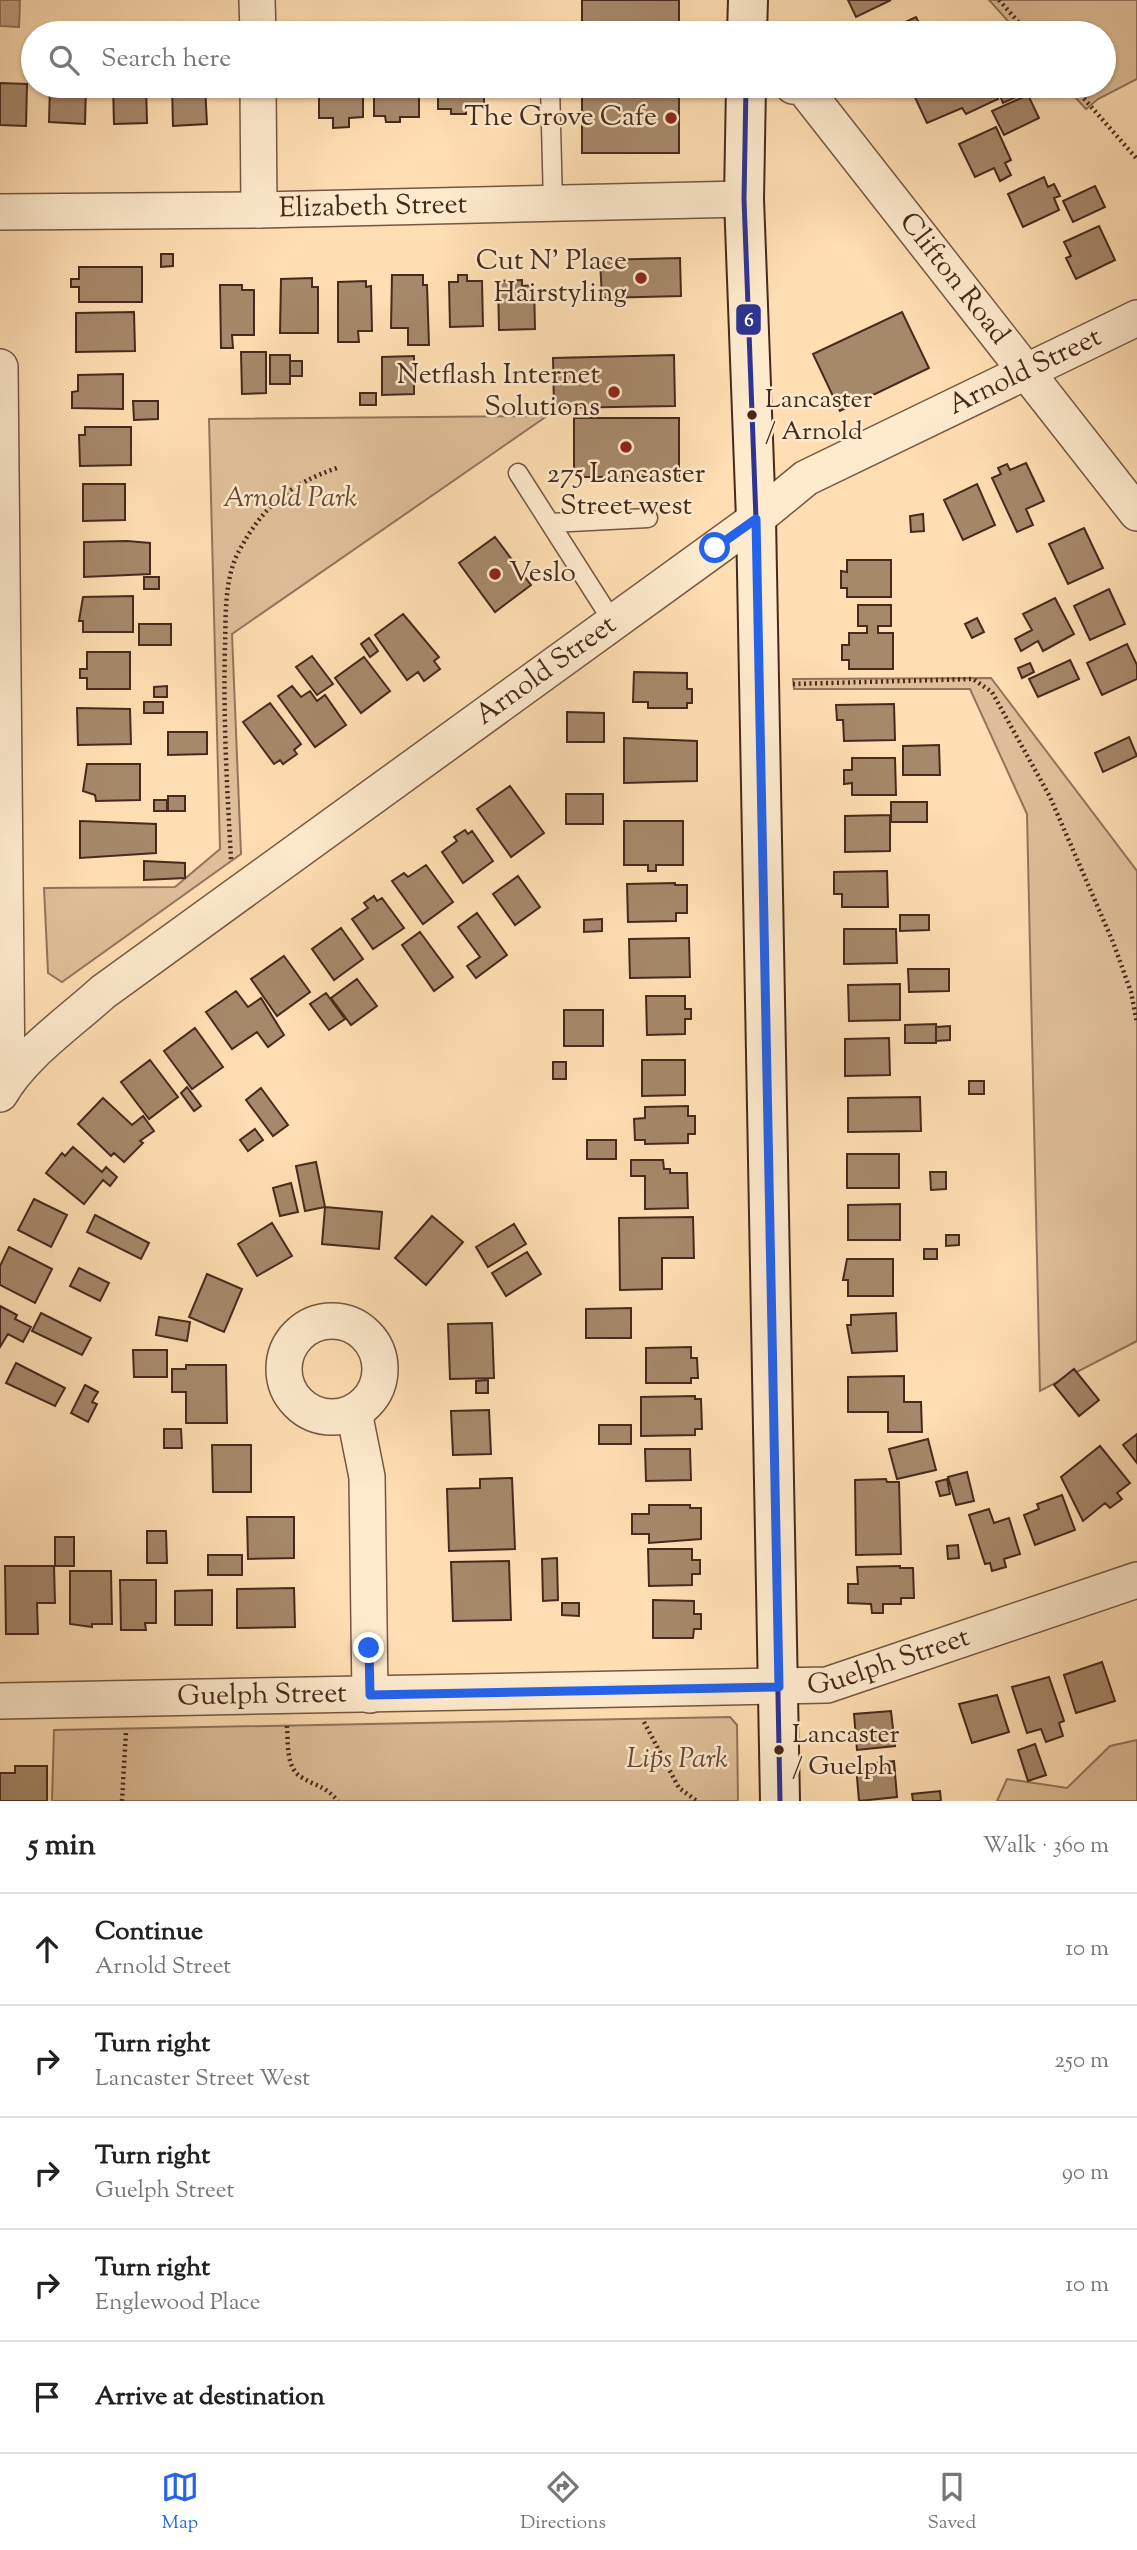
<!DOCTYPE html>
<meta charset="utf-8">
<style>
body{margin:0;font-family:"Sorts Mill Goudy",serif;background:#f2f2f2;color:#222}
.stop{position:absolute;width:21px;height:21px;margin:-16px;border:5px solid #2563eb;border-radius:50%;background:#fff}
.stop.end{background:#2563eb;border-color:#fff;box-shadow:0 2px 7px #0008}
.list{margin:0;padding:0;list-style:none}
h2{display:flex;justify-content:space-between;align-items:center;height:91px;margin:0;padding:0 28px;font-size:30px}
h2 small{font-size:23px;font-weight:400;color:#767676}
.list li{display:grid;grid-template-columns:46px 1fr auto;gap:21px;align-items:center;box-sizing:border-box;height:112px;padding:0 28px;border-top:2px solid #e0e0e0}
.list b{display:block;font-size:26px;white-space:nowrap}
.list p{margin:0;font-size:23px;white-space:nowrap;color:#767676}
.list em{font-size:23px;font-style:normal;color:#767676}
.icon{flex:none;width:38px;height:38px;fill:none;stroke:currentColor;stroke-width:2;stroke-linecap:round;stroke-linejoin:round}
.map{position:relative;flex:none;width:1137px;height:1801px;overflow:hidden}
.search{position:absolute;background:#fff;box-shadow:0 2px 5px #0004;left:21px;right:21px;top:21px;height:77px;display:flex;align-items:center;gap:18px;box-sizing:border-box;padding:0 24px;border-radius:38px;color:#767676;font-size:26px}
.sheet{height:651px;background:#fff}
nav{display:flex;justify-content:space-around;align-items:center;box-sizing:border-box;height:98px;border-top:2px solid #e0e0e0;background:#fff;font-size:19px;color:#767676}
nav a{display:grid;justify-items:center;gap:4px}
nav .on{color:#2563eb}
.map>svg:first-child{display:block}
.green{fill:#dfbf99;stroke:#93745b;stroke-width:2}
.water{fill:#c0a17f;stroke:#907158;stroke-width:2}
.building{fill:#a6886a;stroke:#472a1d;stroke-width:2}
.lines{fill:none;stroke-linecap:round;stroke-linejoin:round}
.lane-casing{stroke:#755742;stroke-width:21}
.street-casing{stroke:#755742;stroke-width:38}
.secondary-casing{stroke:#472a1d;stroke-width:42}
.path{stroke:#472a1d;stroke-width:4.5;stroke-dasharray:2 3.5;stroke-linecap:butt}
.lane{stroke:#feeacd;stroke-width:18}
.street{stroke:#feeacd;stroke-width:35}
.secondary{stroke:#feeacd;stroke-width:38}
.bus-1-casing{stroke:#feeacd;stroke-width:10}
.bus-1{stroke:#2e3491;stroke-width:5}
.route{stroke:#2563eb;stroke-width:9}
.poi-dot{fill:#8f2418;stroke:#feeacd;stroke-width:2.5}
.bus-dot{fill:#472a1d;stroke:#feeacd;stroke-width:2.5}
.labels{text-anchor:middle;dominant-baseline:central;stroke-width:5;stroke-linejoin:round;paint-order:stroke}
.bus-label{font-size:26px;fill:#472a1d;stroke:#feeacd;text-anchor:start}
.poi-label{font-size:28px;fill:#472a1d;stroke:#feeacd;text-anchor:end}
.street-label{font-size:28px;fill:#472a1d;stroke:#feeacd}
.park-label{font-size:28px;font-style:italic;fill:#654836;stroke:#feeacd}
.line-badge{stroke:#feeacd;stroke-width:2.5}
.badge-label{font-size:19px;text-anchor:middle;font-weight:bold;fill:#fff}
</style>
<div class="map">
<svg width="1137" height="1801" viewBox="0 0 1137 1801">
<rect width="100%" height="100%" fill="#fedeb2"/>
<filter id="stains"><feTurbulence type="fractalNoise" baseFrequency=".00286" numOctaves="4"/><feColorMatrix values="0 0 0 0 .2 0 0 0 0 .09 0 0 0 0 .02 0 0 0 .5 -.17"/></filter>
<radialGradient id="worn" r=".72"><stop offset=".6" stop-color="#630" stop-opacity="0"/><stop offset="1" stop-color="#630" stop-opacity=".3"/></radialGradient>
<path class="green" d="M989,0h148v79l-39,20 -12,10 -21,-23h39v-53h-85z
M547,416l-315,218 9,220 -179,128 -14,-9 -4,-85 131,-1 45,-38 -11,-430z
M991,678l146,193v470l-97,50 -13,-577 -57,-125h-176l-1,-10z
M730,1717l7,8 1,76h-686l2,-71z
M1137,1740v61h-140l10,-22 60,9 43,-42z"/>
<path class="water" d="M0,0h20l-1,27 -19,-1z"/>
<path class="building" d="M582,0h97v33h-97z
M848,0h43l-35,17z
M916,17l8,16h-42z
M0,83l27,1 -1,42 -26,-1z
M50,86h36l-1,38 -36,-2z
M113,86h33l1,37 -33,1z
M172,86h33l2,38 -34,2z
M319,86h44v31l-14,1v9l-16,1v-10h-14z
M374,86h45v31h-19v5h-14l-1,-6h-11z
M438,86h46v22h-18v6h-15v-5h-13z
M582,86h97v67h-97z
M923,86h69l6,13 -32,15 -4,-6 -35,15 -14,-30z
M1009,86h13l3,7 -22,10 -5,-12z
M1028,95l11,23 -35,17 -12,-24z
M996,127l15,33 -6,3 6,12 -11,6 -6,-13 -19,9 -16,-33z
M1044,177l4,10 6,-3 6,12 -6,2 5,12 -36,17 -15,-33z
M1095,186l10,21 -32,15 -10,-21z
M1099,226l16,34 -39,19 -10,-21 5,-2 -7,-14z
M161,254h12v12l-12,1z
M680,258l1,38 -79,2 -2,-38z
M79,267h63v35h-63v-15h-8v-8h8z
M392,275h31v10h4l2,60h-21v-17h-17z
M458,275h9v6h15l1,45 -33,1 -1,-45h9z
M312,278v9h6v46h-38l1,-54z
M522,280v6l12,-1 1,44 -36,1 -1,-49z
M366,281v6l5,-1 1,45h-14l1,11h-21v-60z
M220,285h22v5h12v45h-22l1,13h-12z
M134,312l1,39 -59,1v-39z
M902,312l27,56 -89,43 -27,-57z
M241,352h25v41l-24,1z
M270,355h20v29h-20z
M674,355l1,51 -121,2 -1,-50z
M414,356v38l-32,1v-38z
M290,361h12v15h-12z
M123,374v35l-51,-1v-16l6,-1v-16z
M360,393h16v12h-16z
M133,401h25v18l-24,1z
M574,418h105v59h-105z
M85,427h46v38l-51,1 -1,-31h6z
M1026,463l18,38 -18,8 7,16 -16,7 -25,-54 9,-4 -3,-6 9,-4 3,6z
M83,484h42v36l-42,1z
M977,484l18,41 -32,15 -19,-40z
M923,514l1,17 -13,1 -1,-16z
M1084,528l19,40 -35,16 -19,-40z
M495,537l36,48 -36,27 -36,-49z
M127,541l23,2v31l-66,3v-35z
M847,560h44v37h-44v-9h-6v-17l6,1z
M144,577h15v12h-15z
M1109,589l16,35 -35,16 -16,-34z
M133,596v36h-50v-11h-4l4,-24z
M1055,598l19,36 -31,17 -5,-10 -17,10 -6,-12 17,-9 -9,-16z
M858,605h33v21h-13v7h15v36h-44v-9h-7v-15h7v-12h18v-7h-9z
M403,614l36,43 -5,4 6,8 -16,12 -6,-9 -11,8 -32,-45z
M977,618l7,14 -12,6 -7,-14z
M139,624h32v21h-32z
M369,638l9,13 -8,6 -9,-13z
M1127,644l10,21v14l-35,16 -15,-32z
M87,652h43v37h-43v-11h-7v-9h7z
M312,656l21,28 -16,11 -21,-28z
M364,657l26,34 -29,22 -26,-35z
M1070,660l9,19 -41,18 -9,-18z
M1030,663l4,9 -12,6 -4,-10z
M634,672l53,1v16h5v14h-5v5h-39v-6h-15z
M167,686v11h-13v-10z
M292,686l9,11 9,-6 7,10 8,-6 21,30 -31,22 -37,-51z
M144,702h19v11h-19z
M270,703l31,41 -7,6 3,4 -14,10 -3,-4 -6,4 -31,-42z
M894,704l1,36 -51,1 -1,-21h-6l-1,-15z
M77,708l53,1 1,35 -53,1z
M567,712l37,1v29h-37z
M168,732h39v22l-39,1z
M1129,737l8,19 -34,16 -8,-19z
M624,738l73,3v40l-73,2z
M939,745l1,30h-37v-29z
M852,758h43l1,37h-44v-12l-8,1v-14h8z
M87,764h53v36l-44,1 -1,-6 -12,-4z
M510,786l34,47 -33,24 -34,-48z
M566,794h37v30h-37z
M168,796h17v15h-17z
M154,800h13v11h-13z
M891,802h36v20h-36z
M890,815v36l-45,1v-36z
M80,821l76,3v29l-76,5z
M624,821h59v44h-27v6h-8v-6h-24z
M465,830l3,4 4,-3 21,30 -30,22 -21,-31 15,-11 -3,-4z
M144,861l41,2v15l-41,2z
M426,865l27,37 -30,22 -31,-43 12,-8 4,4z
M887,871l1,36h-46v-13h-8v-22z
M518,876l22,31 -25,18 -22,-31z
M675,883v2h12v28h-11v8l-48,1 -1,-38z
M374,896l3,5 5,-3 22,30 -31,21 -21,-30 16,-11 -4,-5z
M477,913l30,42 -31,23 -9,-12 13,-9 -22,-30z
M900,915h29v15l-29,1z
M602,919v12l-18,1v-12z
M341,928l22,31 -29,21 -22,-31z
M844,929h52l1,34 -53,1z
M420,932l33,45 -19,14 -32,-46z
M689,938l1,39 -60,1 -1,-39z
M284,956l26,36 -33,24 -26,-37z
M908,969h41v22l-40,1z
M357,979l20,27 -26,19 -20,-27z
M900,984v36l-51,1 -1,-36z
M236,991l12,16 13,-9 23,37 -16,12 -11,-15 -25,17 -26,-37z
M326,993l19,26 -16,11 -19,-26z
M646,996h39v13h6v10h-6v15l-38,1z
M564,1010h39v36h-39z
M936,1024v19h-31v-18z
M950,1026v14l-14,1v-14z
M195,1028l28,39 -31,22 -28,-38z
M889,1038l1,37 -45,1v-37z
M150,1060l28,37 -29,22 -28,-37z
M642,1060h43v35l-43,1z
M553,1062h13v17h-13z
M969,1081h15v13h-15z
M187,1087l14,19 -7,5 -13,-18z
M261,1088l27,37 -15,11 -27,-36z
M920,1097l1,34 -73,1v-34z
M103,1098l29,27 11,-9 11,15 -14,10 3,2 -19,19 -10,-9 -3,3 -33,-32z
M688,1106v10h7v18h-7v9l-43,1v-4h-10l-1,-21 11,-1v-11z
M255,1129l8,11 -15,11 -8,-11z
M587,1140h29v19h-29z
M73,1147l29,25 4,-5 11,10 -7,9 -7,-6 -19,24 -38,-31 16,-20 3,3z
M847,1154h52v34h-52z
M631,1160h32l1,9h6v4h17l1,35 -43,1v-33h-14z
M316,1162l9,45 -20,4 -9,-45z
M930,1172h16v17l-15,1z
M291,1183l7,29 -18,4 -7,-28z
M34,1199l33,16 -16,32 -33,-17z
M900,1204v36h-52v-35z
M325,1207l57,5 -3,37 -57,-5z
M95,1215l54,28 -8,16 -54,-27z
M432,1216l31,26 -37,43 -31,-27z
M693,1217l1,41h-32v31l-42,1 -1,-72z
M272,1223l20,33 -35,20 -19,-32z
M514,1224l12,20 -38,23 -12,-20z
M946,1235h13v10l-13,1z
M9,1247l43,22 -17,34 -35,-18v-19z
M924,1249h13v10h-13z
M527,1252l14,22 -35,22 -14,-23z
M847,1259h46v37h-45v-16h-5z
M79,1268l30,15 -9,18 -30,-15z
M207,1274l35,15 -18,43 -35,-15z
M0,1306l17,9 -2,4 16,8 -8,15 -15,-8 -8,13z
M631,1308v30h-45v-29z
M41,1313l50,25 -9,17 -50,-24z
M896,1313l1,38 -45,2 -5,-28h4v-10z
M159,1317l31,5 -3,19 -31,-6z
M492,1323l2,55 -44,1 -2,-55z
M691,1347v11h6l1,20h-7v5h-45v-35z
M133,1350h34v27h-33z
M16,1363l49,25 -10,18 -49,-23z
M186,1365h40l1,58h-41v-31h-14v-23h14z
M1074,1369l25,31 -20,16 -25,-31z
M904,1376v26h17l1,30h-34v-20h-40v-35z
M488,1380v13h-12v-12z
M85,1385l13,7 -6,10 5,2 -9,18 -17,-9z
M695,1396v3h6l1,30h-7v6l-54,1v-39z
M489,1410l2,44 -38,1 -2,-44z
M599,1425h32v19h-32z
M164,1429h17l1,19h-18z
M1137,1434v29l-14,-18z
M928,1439l8,31 -39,9 -8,-30z
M212,1445h39v47h-38z
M1100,1446l30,37 -13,10 5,6 -12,9 -5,-5 -22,18 -22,-44z
M645,1449h45l1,31 -45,1z
M967,1472l7,29 -18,4 -8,-28z
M512,1478l3,71 -66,2 -2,-62 33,-1v-9z
M886,1479l1,3h12l2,72 -45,1 -1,-75z
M947,1479l3,15 -10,2 -4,-14z
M1062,1495l13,35 -40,15 -11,-30 15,-6 -2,-5z
M649,1505h41v3h11v31l-52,4v-9h-17v-20h17z
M989,1509l5,14 15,-5 11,36 -16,5 2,8 -14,4 -2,-8 -5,1 -16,-49z
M247,1517h47v41l-46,1z
M147,1531h19l1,32h-20z
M55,1537h19v29h-19z
M958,1545l1,13 -11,1 -1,-13z
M648,1549h44v11h8v14h-8v11l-43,1z
M208,1555h34v20h-34z
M557,1558l1,42 -15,1 -1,-42z
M509,1561l2,59 -58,1 -2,-59z
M5,1566h49l1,37h-18l1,31h-32z
M900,1566v2h13l1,30h-13v6h-18v9h-11l-1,-9 -23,-1v-19h10l-1,-17z
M70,1571h41l1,53h-20v3l-22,-3z
M120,1580h36v43h-11l1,7h-25z
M294,1588l1,39 -58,1v-39z
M212,1590v35h-37v-34z
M653,1600l41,1v13h7v15h-7l-1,9h-40z
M562,1603h17v13l-17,-1z
M1102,1662l13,39 -39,12 -12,-38z
M1049,1677l15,44 -5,2 4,13 -17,6 -5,-13 -14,4 -15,-46z
M997,1695l12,37 -37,11 -13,-39z
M891,1711l4,35 -38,4 -3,-36z
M1035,1744l11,31 -18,6 -10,-31z
M894,1761l3,36 -38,4 -3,-36z
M15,1766h32v35h-47v-28h15z
M940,1791l1,10h-28l-1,-7z"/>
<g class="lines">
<g class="lane-casing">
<path id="lane" d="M550,86l3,118
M518,473l95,149
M551,523l97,-5"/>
</g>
<g class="street-casing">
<g id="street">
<path d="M257,0l1,33"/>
<path d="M258,86l1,124"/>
<path id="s1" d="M793,86l10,1 334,426"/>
<path id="s2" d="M0,212l259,-2 485,-11"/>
<path d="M0,367l7,715 -7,1"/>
<path id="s3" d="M0,1094c23,-40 69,-71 103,-102l653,-473 50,-41 331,-160"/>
<circle cx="332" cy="1369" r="48"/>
<path d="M354,1412l13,65 3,218"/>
<path id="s4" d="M0,1701l827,-16 310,-105"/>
</g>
</g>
<g class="secondary-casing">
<path id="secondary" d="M747,33l1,-33
M746,86l-2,113 12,320 24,1282"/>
</g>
<path class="path" d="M999,0l29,33
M1073,86l64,73
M793,684l180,-5 19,13 58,105 63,145 18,50 6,31
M231,859c-4,-71 -8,-142 -6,-214 1,-30 -1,-66 14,-94 24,-45 51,-67 98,-83
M644,1722l35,66 18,13
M287,1726c1,16 -1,42 14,51 16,10 23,8 37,24
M122,1801l4,-70"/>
<use href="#lane" class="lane"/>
<use href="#street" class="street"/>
<use href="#secondary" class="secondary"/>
<g class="bus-1-casing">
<path id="bus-1" d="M746,86l-2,113 12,320 24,1282"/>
</g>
<use href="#bus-1" class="bus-1"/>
</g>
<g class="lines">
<path class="route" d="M369,1648l1,47 409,-8 -23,-1168 -41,29"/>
</g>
<g class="poi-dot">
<circle cx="671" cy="118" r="7"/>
<circle cx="641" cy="278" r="7"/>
<circle cx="614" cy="392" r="7"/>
<circle cx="626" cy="447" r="7"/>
<circle cx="495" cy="574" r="7"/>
</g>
<g class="bus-dot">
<circle cx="752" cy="415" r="6"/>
<circle cx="779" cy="1750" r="6"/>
</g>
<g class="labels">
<g class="bus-label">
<text x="765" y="400">Lancaster<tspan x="765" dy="32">/ Arnold</tspan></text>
<text x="792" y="1735">Lancaster<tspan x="792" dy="32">/ Guelph</tspan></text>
</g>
<g class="poi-label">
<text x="657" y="118">The Grove Cafe</text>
<text x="627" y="262">Cut N' Place<tspan x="627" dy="32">Hairstyling</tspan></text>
<text x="600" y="376">Netflash Internet<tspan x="600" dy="32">Solutions</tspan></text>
<text x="626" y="475" text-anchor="middle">275 Lancaster<tspan x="626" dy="32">Street west</tspan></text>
<text x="509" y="574" text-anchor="start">Veslo</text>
</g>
<g class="street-label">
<text stroke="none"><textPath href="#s2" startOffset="373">Elizabeth Street</textPath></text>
<text stroke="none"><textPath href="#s1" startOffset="254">Clifton Road</textPath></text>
<text stroke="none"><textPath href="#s3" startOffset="1260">Arnold Street</textPath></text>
<text stroke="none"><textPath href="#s3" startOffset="693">Arnold Street</textPath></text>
<text stroke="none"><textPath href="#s4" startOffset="892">Guelph Street</textPath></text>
<text stroke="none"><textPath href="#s4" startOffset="262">Guelph Street</textPath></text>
</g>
<g class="park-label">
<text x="290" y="499">Arnold Park</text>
<text x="677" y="1760">Lips Park</text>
</g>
</g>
<rect class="line-badge" x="735" y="303" width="27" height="33" rx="7" fill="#2e3491"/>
<g class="badge-label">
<text x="749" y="326">6</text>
</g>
<rect width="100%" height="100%" filter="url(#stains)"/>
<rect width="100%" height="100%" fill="url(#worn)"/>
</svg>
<div class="stop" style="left:715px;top:548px"></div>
<div class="stop end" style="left:369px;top:1648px"></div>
<div class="search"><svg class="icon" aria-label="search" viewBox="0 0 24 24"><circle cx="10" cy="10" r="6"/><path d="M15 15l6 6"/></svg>Search here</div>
</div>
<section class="sheet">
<h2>5 min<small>Walk · 360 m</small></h2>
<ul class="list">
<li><svg class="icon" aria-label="ahead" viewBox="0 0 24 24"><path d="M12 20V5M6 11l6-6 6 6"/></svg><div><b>Continue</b><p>Arnold Street</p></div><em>10 m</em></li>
<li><svg class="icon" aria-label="right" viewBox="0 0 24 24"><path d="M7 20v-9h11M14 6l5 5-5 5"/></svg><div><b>Turn right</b><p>Lancaster Street West</p></div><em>250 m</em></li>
<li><svg class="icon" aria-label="right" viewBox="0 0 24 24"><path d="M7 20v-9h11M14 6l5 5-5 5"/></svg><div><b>Turn right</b><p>Guelph Street</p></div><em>90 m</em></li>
<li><svg class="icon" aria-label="right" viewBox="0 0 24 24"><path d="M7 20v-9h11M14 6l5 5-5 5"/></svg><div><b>Turn right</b><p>Englewood Place</p></div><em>10 m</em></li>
<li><svg class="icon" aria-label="arrive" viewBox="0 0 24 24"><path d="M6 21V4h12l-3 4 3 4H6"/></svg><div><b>Arrive at destination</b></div></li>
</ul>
</section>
<nav>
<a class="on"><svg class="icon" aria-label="map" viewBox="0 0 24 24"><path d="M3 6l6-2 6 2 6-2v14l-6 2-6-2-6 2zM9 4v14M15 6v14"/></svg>Map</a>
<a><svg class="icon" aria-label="directions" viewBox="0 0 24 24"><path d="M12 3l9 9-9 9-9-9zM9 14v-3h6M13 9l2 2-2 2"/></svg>Directions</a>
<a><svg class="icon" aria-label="saved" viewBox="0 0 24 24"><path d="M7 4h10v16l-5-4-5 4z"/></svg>Saved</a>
</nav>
